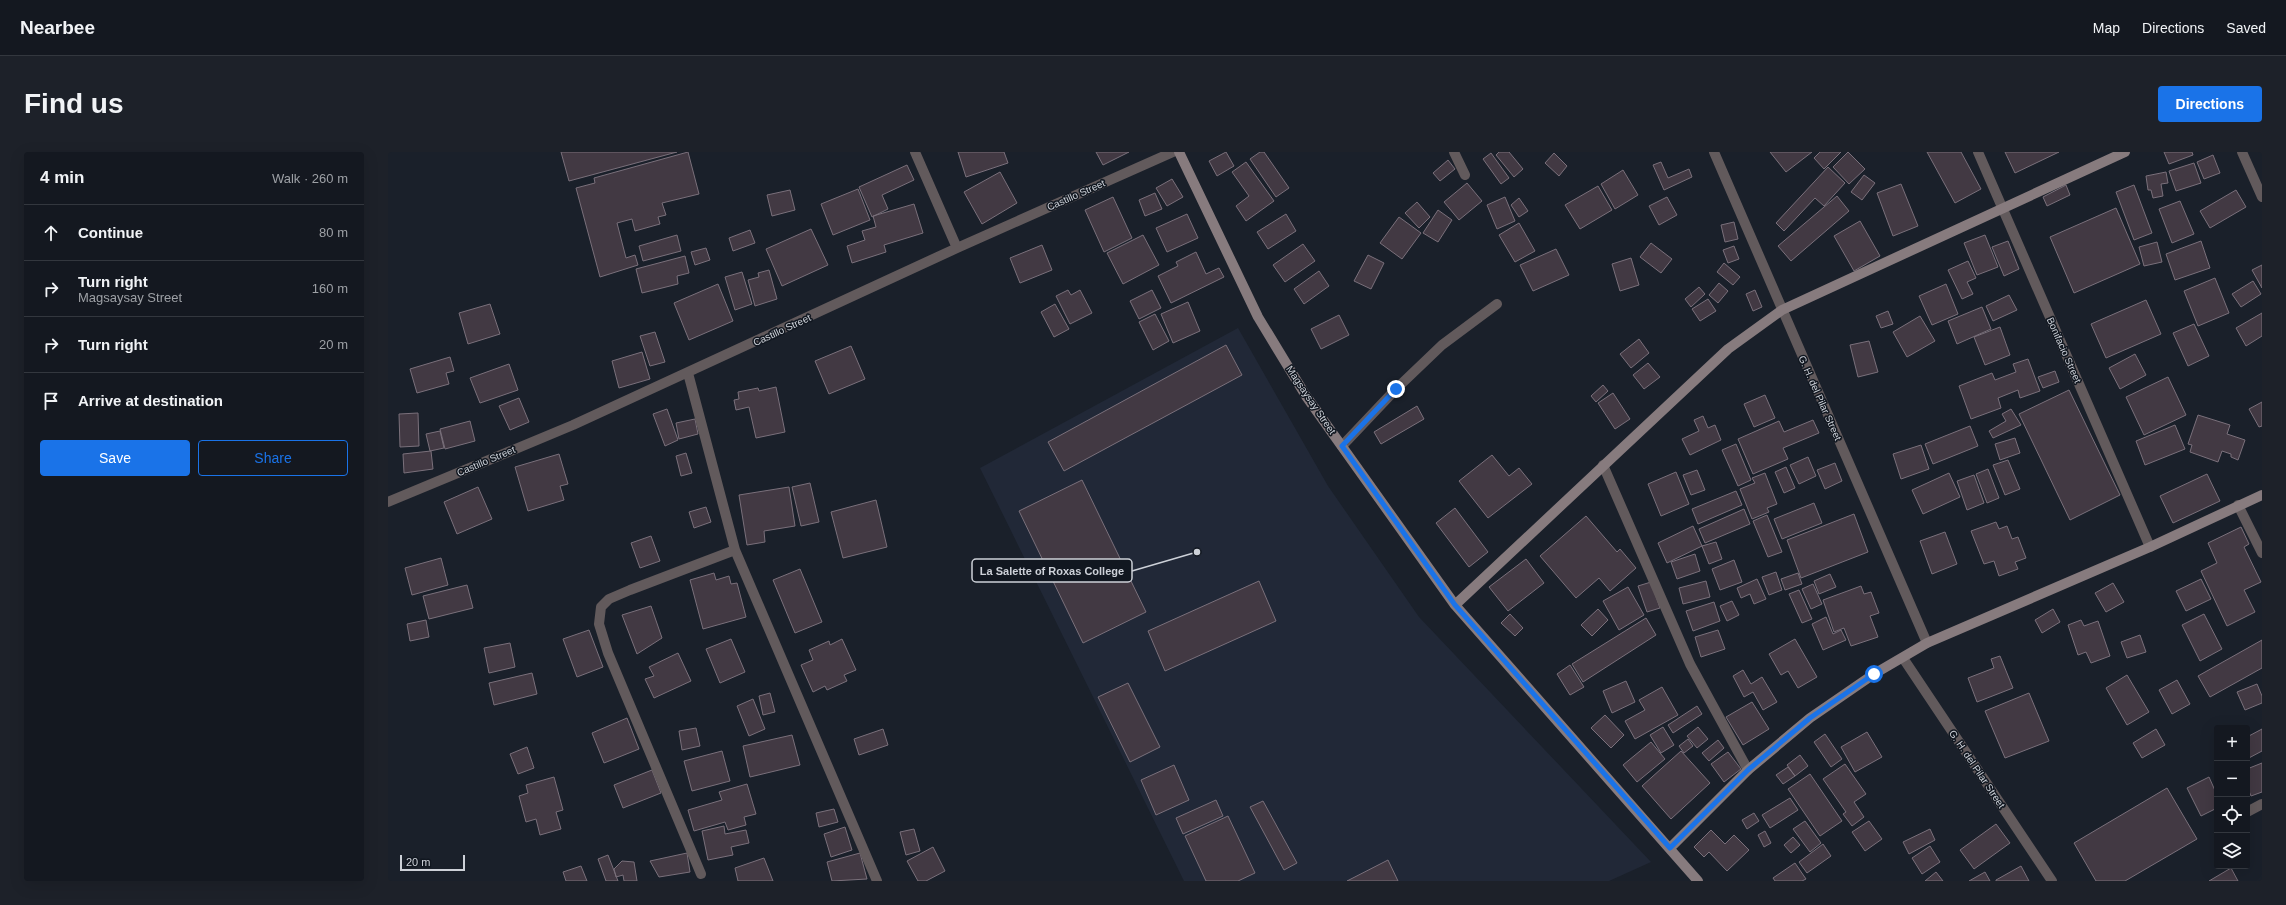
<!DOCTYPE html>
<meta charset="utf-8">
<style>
body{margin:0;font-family:Helvetica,sans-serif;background:#1d2129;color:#f1f3f6}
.controls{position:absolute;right:12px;bottom:12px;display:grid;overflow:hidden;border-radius:4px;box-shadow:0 4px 16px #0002}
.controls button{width:36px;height:36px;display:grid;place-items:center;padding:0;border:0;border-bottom:1px solid #33373e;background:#141820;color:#f1f3f6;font:20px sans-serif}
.scale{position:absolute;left:12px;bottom:10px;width:65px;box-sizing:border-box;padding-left:4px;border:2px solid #cdd1d8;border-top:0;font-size:11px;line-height:14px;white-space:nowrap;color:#cdd1d8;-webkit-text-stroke:3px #111720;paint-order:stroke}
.stop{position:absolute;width:12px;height:12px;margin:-9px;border:3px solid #1a73e8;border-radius:50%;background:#fff}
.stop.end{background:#1a73e8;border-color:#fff;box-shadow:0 1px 4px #0008}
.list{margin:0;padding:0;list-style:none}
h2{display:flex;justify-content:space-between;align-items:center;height:52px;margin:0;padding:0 16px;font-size:17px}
h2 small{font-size:13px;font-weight:400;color:#9da0a5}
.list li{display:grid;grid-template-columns:26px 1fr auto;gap:12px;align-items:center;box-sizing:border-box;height:56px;padding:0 16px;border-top:1px solid #33373e}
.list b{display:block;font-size:15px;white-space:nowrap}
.list p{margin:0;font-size:13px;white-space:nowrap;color:#9da0a5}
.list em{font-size:13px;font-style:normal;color:#9da0a5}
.actions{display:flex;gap:8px;padding:12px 16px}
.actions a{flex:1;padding:9px 0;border:1px solid #1a73e8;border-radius:4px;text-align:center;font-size:14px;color:#1a73e8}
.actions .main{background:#1a73e8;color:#fff}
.icon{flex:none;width:22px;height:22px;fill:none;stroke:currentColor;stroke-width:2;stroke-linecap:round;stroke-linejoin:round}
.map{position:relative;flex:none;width:1874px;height:729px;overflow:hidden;border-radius:4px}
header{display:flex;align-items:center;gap:24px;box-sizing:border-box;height:56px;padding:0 20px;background:#141820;border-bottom:1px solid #33373e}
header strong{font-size:19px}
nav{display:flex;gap:22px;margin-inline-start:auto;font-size:14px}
.intro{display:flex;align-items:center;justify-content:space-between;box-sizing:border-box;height:96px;padding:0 24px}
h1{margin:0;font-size:28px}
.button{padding:10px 18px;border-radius:4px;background:#1a73e8;color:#fff;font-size:14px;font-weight:700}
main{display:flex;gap:24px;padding:0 24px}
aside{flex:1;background:#141820;border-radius:4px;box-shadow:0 4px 16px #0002}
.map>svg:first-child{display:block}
.built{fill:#212837}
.building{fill:#423943;stroke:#7a707b}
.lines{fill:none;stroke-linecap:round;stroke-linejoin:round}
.street{stroke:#625a5c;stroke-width:10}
.secondary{stroke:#877b7e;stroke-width:10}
.route{stroke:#1a73e8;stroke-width:5}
.labels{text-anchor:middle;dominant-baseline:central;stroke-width:3;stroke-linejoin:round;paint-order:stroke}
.street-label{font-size:10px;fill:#cdd1d8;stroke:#111720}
.leader{fill:none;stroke:#cdd1d8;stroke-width:1.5}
.callout-dot{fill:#cdd1d8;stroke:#111720;stroke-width:1.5}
.callout{fill:#111720;stroke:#cdd1d8;stroke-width:1.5}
.callout-label{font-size:11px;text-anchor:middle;font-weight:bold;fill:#cdd1d8}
</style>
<header>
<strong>Nearbee</strong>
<nav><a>Map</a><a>Directions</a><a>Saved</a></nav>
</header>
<div class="intro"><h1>Find us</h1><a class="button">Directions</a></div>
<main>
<aside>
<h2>4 min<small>Walk · 260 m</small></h2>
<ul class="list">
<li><svg class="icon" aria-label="ahead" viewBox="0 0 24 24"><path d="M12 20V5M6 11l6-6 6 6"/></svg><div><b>Continue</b></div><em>80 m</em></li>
<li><svg class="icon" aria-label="right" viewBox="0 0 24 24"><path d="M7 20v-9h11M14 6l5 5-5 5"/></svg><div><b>Turn right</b><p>Magsaysay Street</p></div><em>160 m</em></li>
<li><svg class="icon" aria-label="right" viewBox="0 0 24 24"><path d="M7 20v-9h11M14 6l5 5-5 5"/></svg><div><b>Turn right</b></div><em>20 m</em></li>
<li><svg class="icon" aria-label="arrive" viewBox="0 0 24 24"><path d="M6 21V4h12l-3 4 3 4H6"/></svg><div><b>Arrive at destination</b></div></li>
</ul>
<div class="actions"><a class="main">Save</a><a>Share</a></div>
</aside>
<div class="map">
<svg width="1874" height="729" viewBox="0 0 1874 729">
<rect width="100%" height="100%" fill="#1a202a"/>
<path class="built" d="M850,176l90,158 91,131 232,245 -42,19h-425l-204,-413z"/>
<path class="building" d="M173,0h116l-108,29z
M300,0l11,42 -37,9 4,12 -8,2 2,7 -25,7 -3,-12 -15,4 9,35 9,-3 3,10 -38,12 -24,-89 19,-5 -1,-5z
M570,0h46l4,11 -42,14z
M708,0h33l-26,13z
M838,0l8,14 -17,10 -8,-15z
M872,0h4l25,36 -13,9 -26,-38z
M1111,0h10l14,17 -9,8 -18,-22z
M1382,0h42l-26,20z
M1432,0h21l-17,17 -10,-11z
M1460,0l17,17 -16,15 -16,-17z
M1539,0h34l20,37 -26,14z
M1617,0h54l-44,21z
M1776,0h28l1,3 -24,9z
M1103,1l18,25 -8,6 -18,-25z
M1166,1l13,13 -8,10 -14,-13z
M1825,3l7,18 -16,6 -7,-17z
M1060,8l7,9 -15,12 -7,-8z
M858,10l28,39 -28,20 -10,-15 13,-10 -17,-24z
M1273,10l7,16 21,-9 3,8 -28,13 -11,-25z
M1806,11l7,20 -25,8 -7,-20z
M519,13l7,15 -32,15 6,14 -16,8 -13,-30z
M1440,15l17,16 -21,23 -9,-8 -31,33 -8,-8z
M1235,18l15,25 -23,14 -14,-25z
M612,20l17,31 -35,21 -18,-32z
M1778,20l2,11 -7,1 2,12 -10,2 -2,-8h-3l-2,-14z
M1476,23l11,8 -13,17 -11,-8z
M784,27l11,18 -16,9 -11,-18z
M1079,31l15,18 -23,19 -15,-18z
M1513,32l17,42 -25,10 -16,-43z
M1678,33l4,10 -23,11 -4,-9z
M1746,33l18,48 -18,7 -18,-48z
M1210,34l14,24 -32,19 -15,-24z
M470,37l12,31 -37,15 -12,-31z
M402,38l5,20 -23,6 -5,-21z
M1848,38l10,17 -36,21 -10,-17z
M767,41l7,16 -17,7 -6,-16z
M1449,44l12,15 -58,50 -13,-15z
M725,45l19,41 -28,14 -19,-42z
M1117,45l10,24 -18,8 -10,-24z
M1279,45l10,18 -18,10 -10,-19z
M1131,46l9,13 -9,6 -8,-12z
M1792,49l14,33 -22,9 -13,-34z
M1029,50l13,15 -11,11 -14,-15z
M526,52l9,29 -39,12 2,7 -34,11 -5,-17 18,-6 -3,-9 14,-4 -3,-11z
M1728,56l24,56 -66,29 -24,-56z
M1050,58l14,10 -14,22 -15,-9z
M799,62l11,24 -31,14 -11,-24z
M898,62l10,17 -28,18 -11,-17z
M1011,65l22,16 -19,26 -22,-16z
M1472,69l20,35 -26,15 -20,-35z
M1346,70l4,17 -13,3 -4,-17z
M1131,71l16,28 -20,11 -16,-27z
M423,77l17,36 -46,21 -16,-37z
M362,78l5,13 -22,8 -4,-13z
M289,83l4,16 -38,10 -4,-15z
M755,83l16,30 -36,19 -16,-31z
M1597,83l13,32 -21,8 -13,-32z
M1620,89l11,28 -15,7 -12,-29z
M1813,89l9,27 -35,12 -9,-26z
M1769,90l5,20 -18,4 -5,-19z
M1263,91l21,16 -11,14 -21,-16z
M915,92l12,17 -30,21 -12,-17z
M654,93l10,25 -32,13 -10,-25z
M1346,94l5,13 -11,4 -5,-13z
M318,96l4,12 -15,5 -4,-13z
M1168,97l13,26 -36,16 -13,-26z
M808,100l10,22 13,-6 5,9 -53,26 -13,-27 20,-10 -2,-4z
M980,103l16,8 -13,26 -17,-8z
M297,104l4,17 -12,3 1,8 -36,9 -6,-24z
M1243,106l8,27 -19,6 -8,-27z
M1580,109l8,17 -9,4 6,12 -11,5 -14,-29z
M1336,111l16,14 -7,8 -16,-13z
M1874,113v23l-10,-18z
M381,118l8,29 -22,7 -7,-26 11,-3 -1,-4z
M931,119l10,15 -25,18 -10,-15z
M354,120l10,32 -17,6 -10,-33z
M1827,126l14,35 -31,13 -14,-35z
M1865,129l8,13 -20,13 -9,-13z
M1331,131l9,8 -10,12 -9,-8z
M330,132l15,37 -44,19 -15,-37z
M1558,132l12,30 -26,11 -13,-29z
M1311,135l6,7 -14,13 -6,-8z
M680,138l3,5 9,-5 12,23 -22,11 -14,-28z
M764,138l9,18 -22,11 -9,-18z
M1367,138l7,17 -9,4 -7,-17z
M1621,143l8,15 -24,11 -7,-15z
M1320,147l8,12 -16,10 -8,-12z
M1758,148l15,34 -55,24 -15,-34z
M800,150l12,29 -27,12 -12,-29z
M102,152l10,30 -32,10 -9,-31z
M667,152l14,25 -15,8 -13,-25z
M1594,155l9,22 -34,15 -9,-23z
M1500,159l5,13 -12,4 -5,-12z
M1874,161v23l-16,10 -10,-18z
M767,162l14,27 -16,9 -14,-28z
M951,163l10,20 -28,14 -10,-20z
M1532,164l15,25 -28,16 -14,-25z
M1806,172l15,32 -21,10 -15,-33z
M1612,175l10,28 -25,10 -11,-28z
M267,180l10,30 -15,4 -10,-30z
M1251,187l10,14 -18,15 -11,-14z
M1481,189l9,31 -20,5 -8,-32z
M838,193l16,30 -178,96 -16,-29z
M463,194l14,33 -36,15 -14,-33z
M254,200l8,27 -31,9 -7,-27z
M1747,202l11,21 -26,14 -11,-21z
M62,205l4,14 -8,2 3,11 -32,9 -7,-24z
M1640,207l12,32 -20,7 -2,-8 -20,8 3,10 -30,11 -12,-33 33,-13 3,7 21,-8 -3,-8z
M1260,211l12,14 -16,12 -11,-14z
M121,212l9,26 -38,13 -10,-25z
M1667,219l4,11 -16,6 -5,-11z
M1780,225l18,38 -42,20 -18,-38z
M1215,233l5,6 -12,11 -5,-6z
M388,235l9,45 -29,6 -7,-31 -13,3 -2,-10 5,-1 -1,-7 20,-4 1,3z
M1681,238l51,105 -50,25 -51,-106z
M1225,241l17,26 -15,10 -17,-26z
M1377,243l10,23 -21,9 -10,-23z
M131,246l10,24 -19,8 -11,-24z
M1874,250v24l-3,1 -10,-18z
M1029,254l7,13 -43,25 -7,-12z
M279,257l11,31 -13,6 -12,-32z
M1623,257l10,16 -28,13 -4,-7 17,-10 -4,-7z
M30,261l1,33 -19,1 -1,-33z
M1810,263l32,10 -3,9 18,6 -7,20 -7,-3v-3l-9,-3 -4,11 -28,-10 2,-7 -4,-1z
M1315,264l5,12 7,-3 6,15 -31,15 -8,-16 17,-8 -5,-11z
M307,267l3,15 -19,5 -3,-16z
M1425,268l6,13 -36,15 5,11 -35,15 -15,-35 41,-18 5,11z
M82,269l5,20 -30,8 -5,-20z
M1787,273l10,24 -40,16 -9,-24z
M1582,274l8,20 -45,18 -8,-20z
M52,279l4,17 -14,3 -4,-17z
M1627,286l5,15 -20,7 -5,-16z
M1348,292l15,36 -13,6 -16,-36z
M1533,293l8,24 -28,10 -8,-25z
M43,299l2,18 -29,4 -1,-19z
M298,301l6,20 -11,3 -5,-20z
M171,302l9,30 -8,2 4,14 -36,11 -13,-44z
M1104,303l17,21 10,-8 13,16 -44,34 -29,-37z
M1420,305l8,19 -17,8 -9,-19z
M1620,308l12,29 -15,6 -12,-30z
M1447,311l7,18 -17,8 -8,-19z
M1398,315l9,21 -11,5 -9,-21z
M1600,317l11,29 -12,5 -11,-29z
M1309,318l8,20 -14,5 -8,-20z
M1288,320l13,32 -28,12 -13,-32z
M1377,321l12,31 -10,4 2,4 -17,7 -12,-30 15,-6 -3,-5z
M1561,321l11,24 -37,17 -11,-24z
M1819,322l13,27 -47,22 -13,-27z
M1586,323l10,28 -17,7 -10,-29z
M694,328l64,132 -63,31 -64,-132z
M422,331l9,39 -18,4 -9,-39z
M90,335l14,32 -35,15 -13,-32z
M401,335l6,39 -31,5 1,11 -18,3 -8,-50z
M1348,339l6,14 -44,19 -6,-15z
M488,348l11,47 -44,11 -12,-46z
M1426,351l8,20 -40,16 -8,-20z
M318,355l5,15 -17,6 -5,-16z
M1067,356l33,44 -19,15 -33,-44z
M1356,357l6,15 -45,19 -6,-14z
M1466,362l14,38 -67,26 -14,-38z
M1379,363l15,37 -14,5 -15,-36z
M1198,364l31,36 3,-3 16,19 -26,23 -11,-13 -23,20 -36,-42z
M1608,370l3,7 8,-3 5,13 6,-2 8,21 -11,4 3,7 -19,7 -5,-15 -10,3 -13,-33z
M1305,374l9,20 -35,17 -9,-20z
M1853,375l8,17 -5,3 17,35 -17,8 11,22 -28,14 -26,-55 16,-8 -9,-20z
M1557,380l12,32 -25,10 -12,-33z
M263,384l9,25 -20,7 -9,-25z
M1328,390l6,17 -13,5 -7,-18z
M1307,402l5,17 -23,8 -6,-17z
M53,406l7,27 -36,10 -7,-27z
M1138,407l18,24 -36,28 -19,-24z
M1346,408l8,22 -22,8 -8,-21z
M412,417l22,53 -27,11 -22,-53z
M1388,420l6,18 -13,5 -7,-18z
M326,421l2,7 13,-4 2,8 6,-1 9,34 -43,12 -13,-49z
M1410,421l4,11 -17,6 -4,-11z
M1442,422l6,13 -17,7 -5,-13z
M1369,427l9,20 -12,5 -4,-10 -9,4 -4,-10z
M1813,427l10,20 -25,12 -10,-20z
M871,429l17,40 -111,50 -17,-40z
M1318,429l4,16 -27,7 -4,-16z
M1263,430l9,26 -13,4 -9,-26z
M1725,431l11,19 -18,10 -11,-19z
M1425,432l9,20 -11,5 -9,-20z
M79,433l6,23 -44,11 -6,-23z
M1473,434l3,8 7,-2 8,21 -9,3 8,21 -27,9 -7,-18 -10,4 -11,-32z
M1240,435l16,28 -25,15 -16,-29z
M1411,438l13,29 -10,4 -13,-29z
M1344,449l7,14 -12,6 -7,-15z
M1326,450l6,19 -27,10 -7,-20z
M263,454l11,32 -25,16 -15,-39z
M1210,457l10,11 -16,16 -11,-11z
M1665,457l7,13 -18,11 -7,-13z
M1122,462l13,14 -8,8 -14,-13z
M1816,462l18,35 -22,12 -18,-36z
M1438,465l7,17 8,-4 5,10 -23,10 -11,-26z
M1258,466l10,17 -73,47 -11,-18z
M38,468l3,17 -19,4 -3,-17z
M1693,468l3,6 14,-5 12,35 -19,7 -5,-11 -8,3 -10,-30z
M201,478l14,37 -26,10 -14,-38z
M1330,478l7,19 -24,8 -6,-20z
M1752,483l6,17 -19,6 -6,-16z
M343,487l14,33 -25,11 -14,-34z
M454,487l14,31 -12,5 3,6 -20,9 -2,-4 -12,6 -12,-27 12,-5 -4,-10 20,-9 1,4z
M1407,487l22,38 -19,11 -10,-17 -7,4 -12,-21z
M1874,488v28l-52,29 -12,-21z
M122,491l5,24 -26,6 -5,-25z
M290,501l13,28 -37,17 -9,-19 9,-3 -5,-9z
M1612,504l13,32 -36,14 -9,-24 26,-10 -3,-9z
M1182,513l14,22 -14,8 -13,-21z
M1355,518l8,14 11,-7 15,25 -14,8 -10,-18 -9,5 -11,-21z
M144,521l5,21 -43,11 -5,-22z
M1739,523l22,37 -22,13 -21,-37z
M1789,528l13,24 -18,10 -13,-24z
M1238,529l9,21 -23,11 -9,-22z
M740,531l32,64 -30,15 -32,-65z
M1869,532l5,12v7l-17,7 -8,-18z
M1274,535l16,28 -43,24 -10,-18 20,-11 -6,-10z
M382,541l5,19 -12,3 -4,-19z
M1641,541l20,48 -44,17 -20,-47z
M365,547l12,30 -16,7 -12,-30z
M1364,550l17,27 -26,16 -17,-28z
M1309,554l5,8 -29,19 -5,-8z
M1217,563l19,20 -13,13 -20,-20z
M239,566l12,31 -35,14 -12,-30z
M1275,575l11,18 -13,8 -11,-18z
M1310,575l10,12 -11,9 -10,-12z
M308,576l4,18 -18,4 -3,-19z
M495,577l5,16 -29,10 -5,-16z
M1768,577l9,16 -23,13 -9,-15z
M1874,577v22l-15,8v-22z
M1479,580l15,25 -27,15 -14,-25z
M1437,582l17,25 -11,8 -17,-25z
M404,583l8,30 -50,12 -7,-31z
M1300,587l5,7 -9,7 -5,-7z
M1330,588l6,8 -15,13 -7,-8z
M1263,590l14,17 -28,23 -14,-17z
M139,595l7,21 -16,6 -8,-20z
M334,599l8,30 -38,10 -8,-30z
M1293,599l29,32 -39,36 -29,-33z
M1340,600l13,17 -17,13 -13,-18z
M1412,603l8,11 -13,10 -8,-11z
M1874,611v29l-11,4 -4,-10v-17z
M1457,612l21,30 -12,8 10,15 -12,9 -9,-12 3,-2 -23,-33z
M786,613l15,35 -33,15 -15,-35z
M1400,615l7,9 -12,8 -7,-9z
M264,618l9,23 -38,15 -9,-23z
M1422,622l32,47 -22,15 -32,-47z
M166,625l9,33 -7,2 5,17 -21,6 -4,-16 -10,3 -7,-26 9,-3 -2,-8z
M1821,625l8,18v13l-16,8 -14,-28z
M359,632l9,30 -12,3 2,8 -18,5 -3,-8 -31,9 -6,-21 34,-10 -3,-8z
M1779,636l30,51 -72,42h-29l-22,-38z
M1402,646l8,12 -28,18 -8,-13z
M828,648l7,16 -40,18 -7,-16z
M875,649l34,62 -13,7 -34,-63z
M446,657l4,13 -19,5 -3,-14z
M1366,661l5,8 -12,8 -5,-9z
M840,664l27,57 -17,8h-32l-21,-45z
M1417,669l16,22 -11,9 -17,-23z
M1481,669l13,18 -17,12 -13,-19z
M1608,672l14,19 -36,26 -14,-19z
M336,674l1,8 21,-4 3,13 -18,4 2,8 -25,5 -6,-29z
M457,675l7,23 -21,7 -7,-23z
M526,677l6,22 -14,4 -6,-23z
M1542,677l5,11 -26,14 -6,-12z
M1323,678l14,14 9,-9 15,15 -22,21 -18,-19 -5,5 -10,-10z
M1377,679l6,12 -7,4 -6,-12z
M1405,685l7,8 -9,8 -7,-8z
M1435,692l8,12 -24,17 -8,-11z
M1542,694l10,16 -18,12 -10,-16z
M545,695l12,24 -19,10h-8l-11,-20z
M299,701l3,19 -31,5 -9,-16z
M472,701l7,26 -35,2 -5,-19z
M220,703l10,26h-12l-8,-22z
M376,706l9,23h-35l-3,-13z
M1000,708l10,21h-51z
M234,709l12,1 3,19h-13l-1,-6 -7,2 -2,-8z
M1407,711l11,16 -4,2h-27l-2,-3z
M193,714l6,15h-21l-3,-9z
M1633,714l8,15h-33v-1z
M1843,716l7,13h-29z
M1548,720l7,9h-18z
M1597,720l5,9h-21z"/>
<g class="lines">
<path class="street" d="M527,0l42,96
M1066,0l11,23
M1326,0l213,491
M1590,0l172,395
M1854,0l20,45
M300,221l47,177 142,331
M954,294l54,-57 46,-44 55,-41
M1215,313l87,199 58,106
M0,350l185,-77 384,-177 216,-96
M1850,353l24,48
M1515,506l149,223
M1859,660l15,-8
M313,722l-93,-221 -9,-29 2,-17 8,-8 21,-9 105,-40"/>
<path class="secondary" d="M791,0l79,165 48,79 149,209 243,276
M1067,453l273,-256 54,-39 343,-158
M1282,696l78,-78 62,-52 64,-44 53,-31 223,-96 112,-52"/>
</g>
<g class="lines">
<path class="route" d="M1008,237l-54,57 113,159 215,243 78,-78 62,-52 64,-44"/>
</g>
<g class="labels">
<g class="street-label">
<text transform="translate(688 43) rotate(-24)">Castillo Street</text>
<text transform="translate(394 178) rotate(-25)">Castillo Street</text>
<text transform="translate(1676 198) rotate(66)">Bonifacio Street</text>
<text transform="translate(1432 246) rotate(66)">G. H. del Pilar Street</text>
<text transform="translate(923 248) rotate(56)">Magsaysay Street</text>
<text transform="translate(98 309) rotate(-23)">Castillo Street</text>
<text transform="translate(1589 617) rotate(56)">G. H. del Pilar Street</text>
</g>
</g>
<path class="leader" d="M809 400L744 419"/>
<circle class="callout-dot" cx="809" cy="400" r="4"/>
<rect class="callout" x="584" y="407" width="160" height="23" rx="4"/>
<g class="callout-label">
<text x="664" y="423">La Salette of Roxas College</text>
</g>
</svg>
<div class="controls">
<button>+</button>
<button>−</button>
<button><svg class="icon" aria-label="locate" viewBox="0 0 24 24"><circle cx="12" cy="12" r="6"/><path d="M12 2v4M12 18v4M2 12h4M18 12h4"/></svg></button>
<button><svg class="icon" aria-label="layers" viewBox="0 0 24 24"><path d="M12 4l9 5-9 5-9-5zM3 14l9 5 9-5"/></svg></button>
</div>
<div class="scale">20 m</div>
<div class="stop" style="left:1486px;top:522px"></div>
<div class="stop end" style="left:1008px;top:237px"></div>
</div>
</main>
